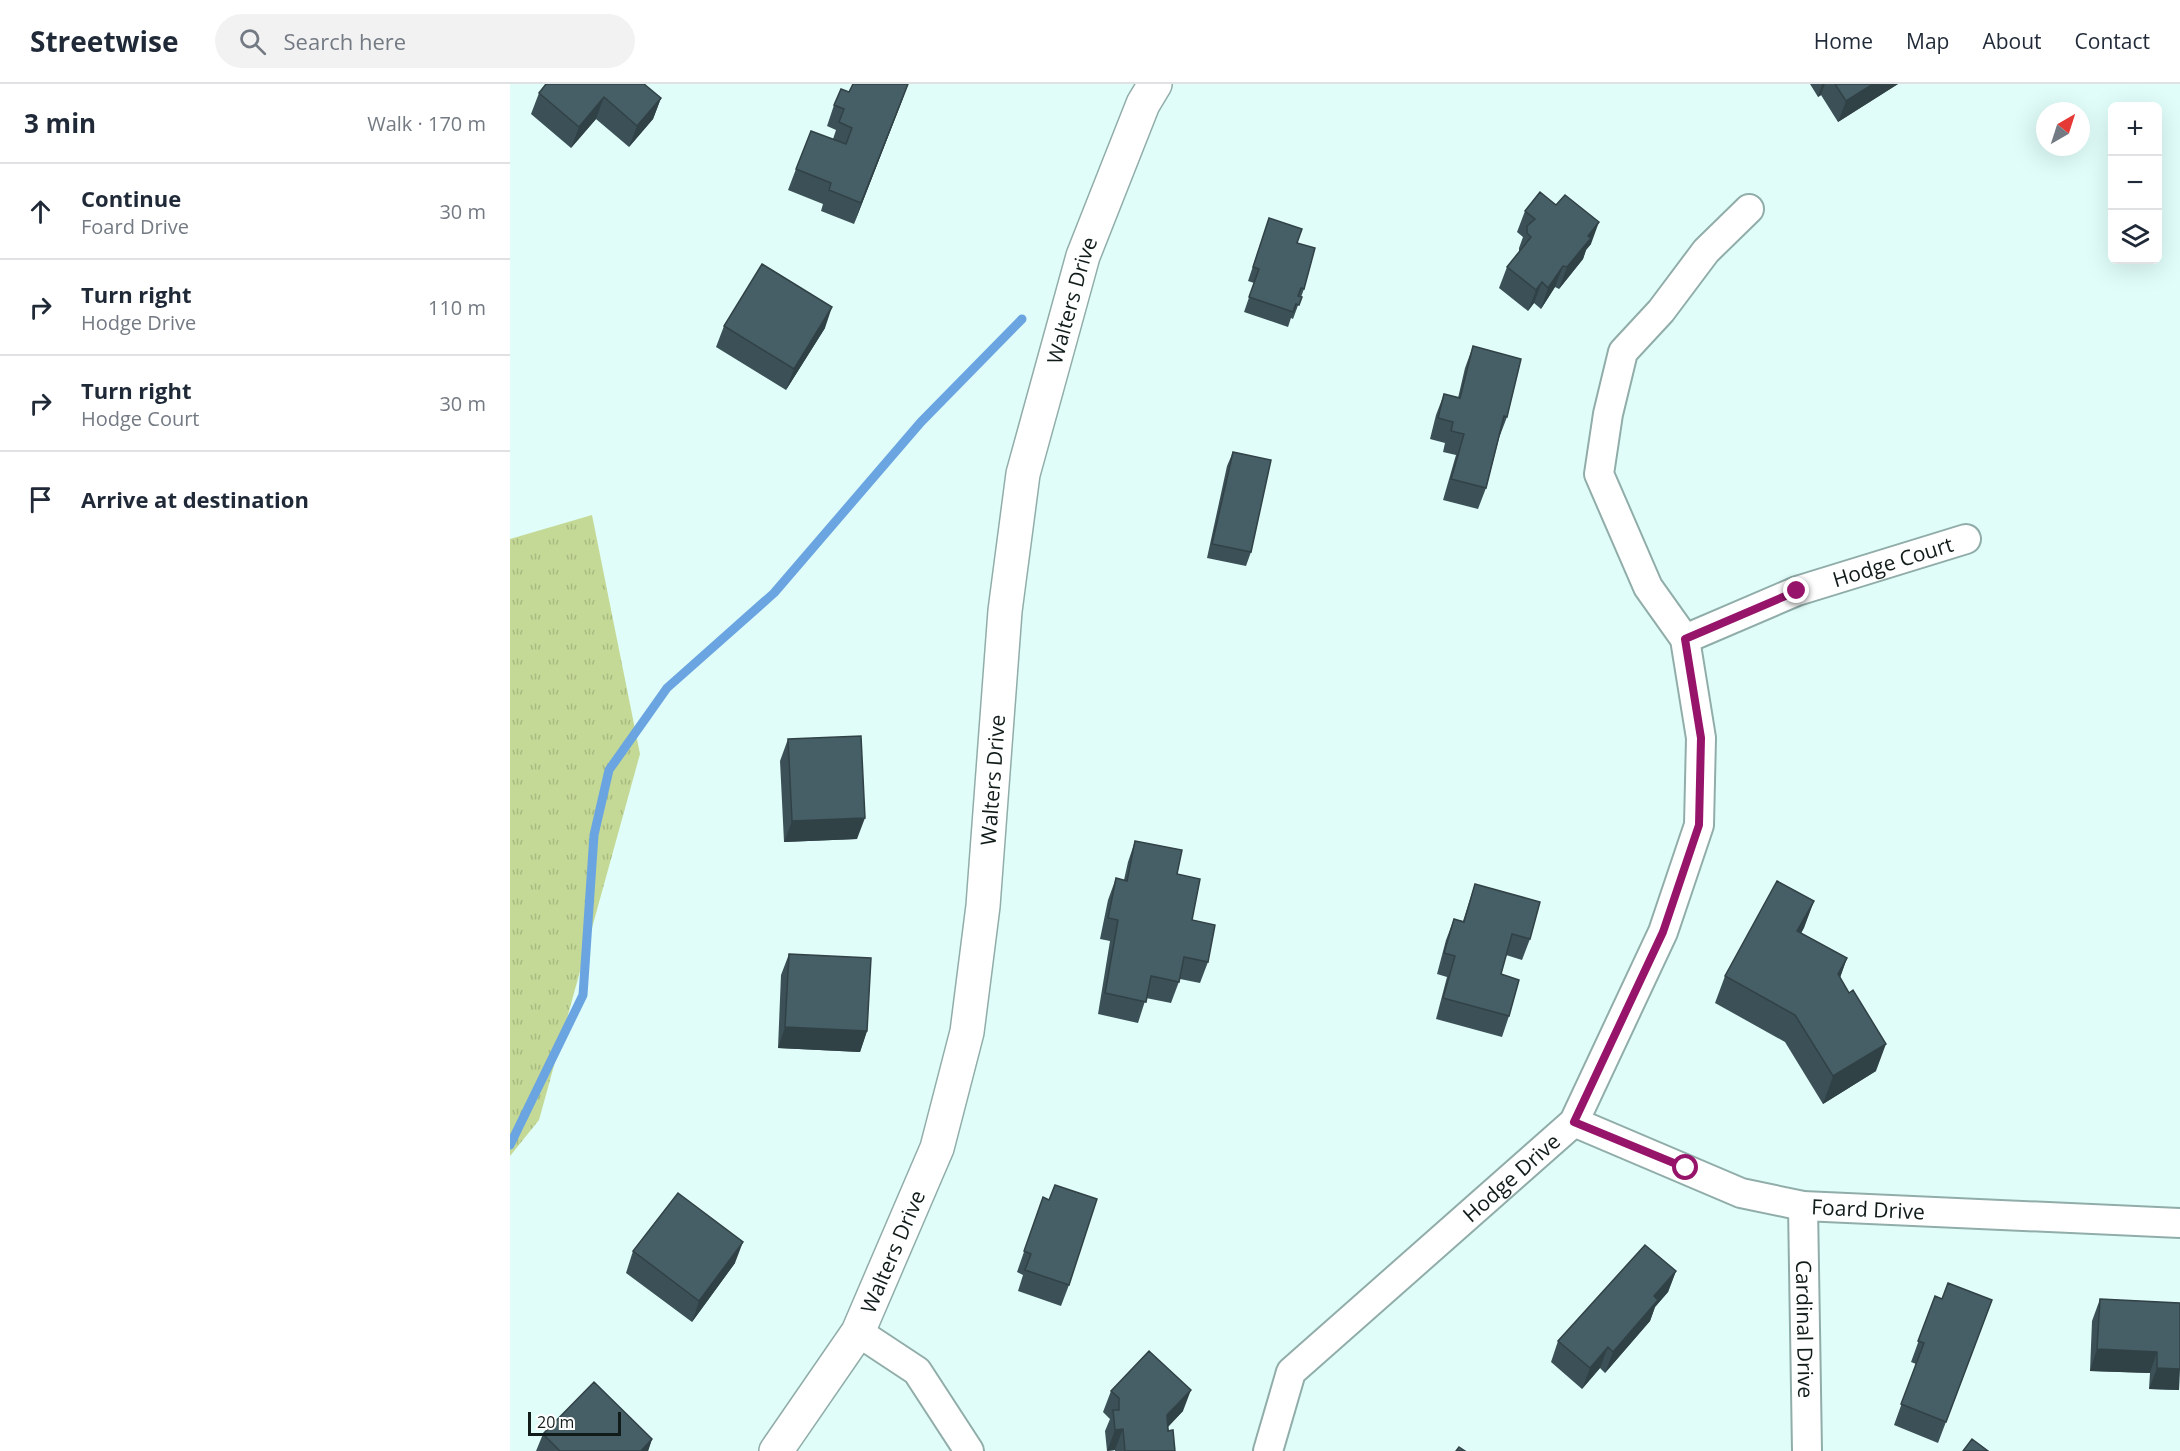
<!DOCTYPE html>
<meta charset="utf-8">
<style>
body{margin:0;font-family:"Open Sans",sans-serif;background:#f2f2f3;color:#1f2937}
.controls{position:absolute;right:18px;top:18px;display:grid;overflow:hidden;border-radius:9px;box-shadow:0 6px 24px #0002}
.controls button{width:54px;height:54px;display:grid;place-items:center;padding:0;border:0;border-bottom:2px solid #e0e1e3;background:#fff;color:#1f2937;font:30px sans-serif}
.compass{position:absolute;left:1526px;top:18px;width:54px;height:54px;border-radius:50%;background:#fff;box-shadow:0 6px 24px #0002;rotate:39deg}
.scale{position:absolute;left:18px;bottom:15px;width:93px;box-sizing:border-box;padding-left:6px;border:3px solid #111c1a;border-top:0;font-size:16px;line-height:21px;white-space:nowrap;color:#111c1a;-webkit-text-stroke:4px #fff;paint-order:stroke}
.stop{position:absolute;width:18px;height:18px;margin:-14px;border:4px solid #97146b;border-radius:50%;background:#fff}
.stop.end{background:#97146b;border-color:#fff;box-shadow:0 2px 6px #0008}
.list{margin:0;padding:0;list-style:none}
h2{display:flex;justify-content:space-between;align-items:center;height:78px;margin:0;padding:0 24px;font-size:26px}
h2 small{font-size:20px;font-weight:400;color:#747a83}
.list li{display:grid;grid-template-columns:39px 1fr auto;gap:18px;align-items:center;box-sizing:border-box;height:96px;padding:0 24px;border-top:2px solid #e0e1e3}
.list b{display:block;font-size:22px;white-space:nowrap}
.list p{margin:0;font-size:20px;white-space:nowrap;color:#747a83}
.list em{font-size:20px;font-style:normal;color:#747a83}
.icon{flex:none;width:33px;height:33px;fill:none;stroke:currentColor;stroke-width:2;stroke-linecap:round;stroke-linejoin:round}
.map{position:relative;flex:none;width:1670px;height:1367px;overflow:hidden}
header{display:flex;align-items:center;gap:36px;box-sizing:border-box;height:84px;padding:0 30px;background:#fff;border-bottom:2px solid #e0e1e3}
header strong{font-size:28px}
nav{display:flex;gap:33px;margin-inline-start:auto;font-size:21px}
.search{width:420px;height:54px;background:#f2f2f3;display:flex;align-items:center;gap:15px;box-sizing:border-box;padding:0 21px;border-radius:33px;color:#747a83;font-size:22px}
main{display:flex}
aside{flex:1;background:#fff}
.map>svg:first-child{display:block}
.grass{fill:url(#grass-tufts)}
.lines{fill:none;stroke-linecap:round;stroke-linejoin:round}
.stream{stroke:#6aa5e1;stroke-width:9}
.street-casing{stroke:#91ada9;stroke-width:32}
.secondary-casing{stroke:#91ada9;stroke-width:36}
.street{stroke:#fff;stroke-width:28}
.secondary{stroke:#fff;stroke-width:33}
.wall{fill:#3c5157}
.shaded-wall{fill:#314247}
.building{fill:#465e65;stroke:#314247;stroke-width:1.5}
.route{stroke:#97146b;stroke-width:8}
.labels{text-anchor:middle;dominant-baseline:central;stroke-width:6;stroke-linejoin:round;paint-order:stroke}
.street-label{font-size:21px;fill:#111c1a;stroke:#fff}
</style>
<header>
<strong>Streetwise</strong>
<div class="search"><svg class="icon" aria-label="search" viewBox="0 0 24 24"><circle cx="10" cy="10" r="6"/><path d="M15 15l6 6"/></svg>Search here</div>
<nav><a>Home</a><a>Map</a><a>About</a><a>Contact</a></nav>
</header>
<main>
<aside>
<h2>3 min<small>Walk · 170 m</small></h2>
<ul class="list">
<li><svg class="icon" aria-label="ahead" viewBox="0 0 24 24"><path d="M12 20V5M6 11l6-6 6 6"/></svg><div><b>Continue</b><p>Foard Drive</p></div><em>30 m</em></li>
<li><svg class="icon" aria-label="right" viewBox="0 0 24 24"><path d="M7 20v-9h11M14 6l5 5-5 5"/></svg><div><b>Turn right</b><p>Hodge Drive</p></div><em>110 m</em></li>
<li><svg class="icon" aria-label="right" viewBox="0 0 24 24"><path d="M7 20v-9h11M14 6l5 5-5 5"/></svg><div><b>Turn right</b><p>Hodge Court</p></div><em>30 m</em></li>
<li><svg class="icon" aria-label="arrive" viewBox="0 0 24 24"><path d="M6 21V4h12l-3 4 3 4H6"/></svg><div><b>Arrive at destination</b></div></li>
</ul>
</aside>
<div class="map">
<svg width="1670" height="1367" viewBox="0 0 1670 1367">
<defs>
<pattern id="grass-tufts" width="24" height="20" patternUnits="userSpaceOnUse" patternTransform="scale(1.5)"><rect width="24" height="20" fill="#c5d996"/><path d="M3 7l-1-3M5 7V3M7 7l1-3M15 17l-1-3M17 17v-4M19 17l1-3" fill="none" stroke="#a8ba81"/></pattern>
</defs>
<rect width="100%" height="100%" fill="#e0fdf9"/>
<path class="grass" d="M82,431l48,239 -101,366 -29,36v-617z"/>
<g class="lines">
<path class="stream" d="M0,1061l73,-150 11,-160 15,-65 58,-82 107,-95 147,-171 101,-103"/>
<g class="street-casing">
<g id="street">
<path id="s1" d="M1175,555l112,-48 169,-52"/>
<path id="s2" d="M1064,1038l167,71 62,13 377,17"/>
<path id="s3" d="M1293,1122l4,245"/>
<path d="M348,1248l59,39 52,80"/>
<path id="s4" d="M758,1367l23,-79 283,-250 89,-190 36,-107 2,-87 -16,-99 -37,-52 -49,-113 9,-60 15,-62 38,-41 45,-60 43,-42"/>
</g>
</g>
<g class="secondary-casing">
<g id="secondary">
<path id="s5" d="M266,1367l82,-119 79,-184 30,-116 16,-126 22,-295 18,-137 60,-218 60,-152 12,-20"/>
</g>
</g>
<use href="#street" class="street"/>
<use href="#secondary" class="secondary"/>
</g>
<path class="wall" d="M1300,0h88l-60,38 -17,-27 -3,2z
M339,8l54,6 -49,126 -33,-13 2,-7 -35,-14 8,-21 37,-30 3,-9 -9,-4 7,-21z
M29,9l122,5 -8,21 -24,28 -33,-28 -25,29 -40,-34z
M1015,127l66,33 -5,6 -3,9 -24,30 -4,-2 -14,22 -7,-6 -6,8 -29,-23 8,-21 12,-15v-4l4,-11 -6,-5z
M759,134l28,25 7,46 -11,30 -2,-1 -3,9 -44,-15 10,-29 -6,-2z
M214,242l101,2 -39,62 -70,-43z
M963,262l34,71 -8,21 -13,50 -8,21 -35,-9 13,-45 -13,-3 2,-9 -15,-4 6,-24 8,-21 14,4 7,-30z
M723,368l18,100 -5,14 -39,-8 20,-92z
M278,655l69,100 -73,3 -4,-81z
M625,757l42,33 15,46 16,42 -8,21 -20,-4 -9,24 -25,-5 -8,25 -40,-9 12,-73 -10,-2 8,-39 8,-22 8,2 4,-18z
M965,800l55,55 -8,21 -16,-5 -5,19 8,42 -7,21 -66,-18 11,-42 -10,-3 9,-34 8,-21 9,2z
M1304,817l-13,32 46,25 -7,20 36,93 -53,33 -38,-62 -70,-39 10,-27z
M279,870l78,77 -7,21 -82,-4 3,-73z
M533,1113l26,88 -8,21 -43,-15 5,-16 -6,-3z
M123,1167l102,12 -43,59 -66,-49z
M1166,1187l-8,21 -13,15 -5,14 -45,52 -5,-5 -18,21 -31,-27 7,-21z
M1425,1212l7,3 50,1 -54,143 -44,-18 22,-61 -5,-2z
M1590,1215l80,4 -1,87 -30,-1 1,-16 -60,-2 2,-50z
M601,1307l72,20 -15,16 7,24h-60v-1l-8,1 -2,-20 5,-12 -7,-7z
M33,1350l109,5 -4,12h-112z"/>
<path class="shaded-wall" d="M398,0l-5,14 -49,126 7,-21z
M1312,0h3l-4,11 -3,2z
M1363,0h25l-60,38 8,-21z
M94,13l-8,22 -25,29 8,-21z
M151,14l-8,21 -24,28 8,-21z
M1089,138l-8,22 -5,6 -3,9 -24,30 8,-22 21,-31z
M1053,182l-8,21 -14,22 7,-21z
M1032,198l-8,21 -6,8 8,-21z
M322,223l-7,21 -39,62 8,-21z
M355,734l-8,21 -73,3 8,-21z
M1304,817l-10,27 -17,31 10,-28z
M1337,874l-10,27 1,-11z
M275,943l82,4 -7,21 -82,-4z
M1376,960l-10,27 -53,33 10,-28z
M233,1158l-8,21 -43,59 7,-21z
M1166,1187l-8,21 -13,15 -5,14 -45,52 8,-21 41,-56z
M1098,1263l-8,21 -18,21 8,-21z
M1587,1265l60,3 -7,21 -60,-2z
M1647,1284l23,1 -1,21 -30,-1z
M681,1306l-8,21 -24,25 8,-21z
M613,1345l-8,21 -8,1 8,-21z
M142,1355l-4,12h-7z"/>
<path class="building" d="M36,0h98l17,14 -24,28 -33,-29 -25,30 -40,-34z
M343,0h55l-47,119 -32,-13 2,-7 -35,-14 15,-38 35,13 6,-16 -13,-6 5,-13 -10,-4 7,-16 8,3z
M1325,0h38l-27,17z
M1030,108l16,13 9,-10 34,27 -11,14 3,2 -24,29 -4,-1 -15,22 -6,-6 -6,8 -29,-23 24,-30 -4,-4v-7l8,-7 -10,-8z
M759,134l33,11 -5,14 18,5 -11,41 -3,-1 -3,8 4,1 -3,8 -3,-1 -3,8 -44,-15 10,-28 -6,-2z
M252,180l70,43 -38,62 -70,-43z
M963,262l48,13 -14,58 -3,-1 -18,72 -35,-9 13,-45 -13,-3 2,-9 -15,-4 6,-24 16,4z
M723,368l38,8 -20,92 -39,-8z
M351,652l4,82 -73,3 -4,-82z
M625,757l47,9 -5,24 23,5 -8,41 23,5 -7,37 -24,-5 -5,25 -28,-6 -5,26 -41,-9 13,-73 -10,-2 8,-40 11,3z
M1267,797l37,20 -17,30 50,27 -9,16 11,19 4,-3 33,54 -53,32 -38,-61 -70,-39z
M965,800l65,18 -10,37 -18,-5 -11,40 18,6 -10,36 -66,-18 12,-42 -11,-3 10,-34 10,3z
M279,870l82,4 -4,73 -82,-4z
M545,1101l42,14 -28,86 -44,-15 6,-16 -7,-3 19,-54 6,3z
M168,1109l65,49 -44,59 -66,-50z
M1135,1161l31,26 -22,25 4,4 -45,52 -5,-5 -18,21 -32,-27z
M1438,1199l44,17 -46,122 -45,-18 23,-61 -6,-2 17,-45 7,3z
M1590,1215l80,4v66l-23,-1v-16l-60,-3z
M639,1267l42,39 -24,25 1,16 5,-1 2,21h-50l-2,-22 -8,1 -2,-20h6v-12l-8,-7z
M84,1298l58,57 -11,12h-81l-17,-17z
M1462,1355l16,12h-25z
M949,1363l6,4h-9z"/>
<g class="lines">
<path class="route" d="M1176,1084l-112,-46 89,-190 36,-107 2,-87 -16,-99 112,-48"/>
</g>
<g class="labels">
<g class="street-label">
<text stroke="none"><textPath href="#s5" startOffset="1206">Walters Drive</textPath></text>
<text stroke="none"><textPath href="#s1" startOffset="222">Hodge Court</textPath></text>
<text stroke="none"><textPath href="#s5" startOffset="718">Walters Drive</textPath></text>
<text stroke="none"><textPath href="#s4" startOffset="376">Hodge Drive</textPath></text>
<text stroke="none"><textPath href="#s2" startOffset="310">Foard Drive</textPath></text>
<text stroke="none"><textPath href="#s5" startOffset="232">Walters Drive</textPath></text>
<text stroke="none"><textPath href="#s3" startOffset="123">Cardinal Drive</textPath></text>
</g>
</g>
</svg>
<div class="controls">
<button>+</button>
<button>−</button>
<button><svg class="icon" aria-label="layers" viewBox="0 0 24 24"><path d="M12 4l9 5-9 5-9-5zM3 14l9 5 9-5"/></svg></button>
</div>
<svg class="compass" viewBox="-18 -18 36 36"><path d="M0-13l5 13h-10z" fill="#e53935"/><path d="M0 13l5-13h-10z" fill="#747a83"/></svg>
<div class="scale">20 m</div>
<div class="stop" style="left:1176px;top:1084px"></div>
<div class="stop end" style="left:1287px;top:507px"></div>
</div>
</main>
